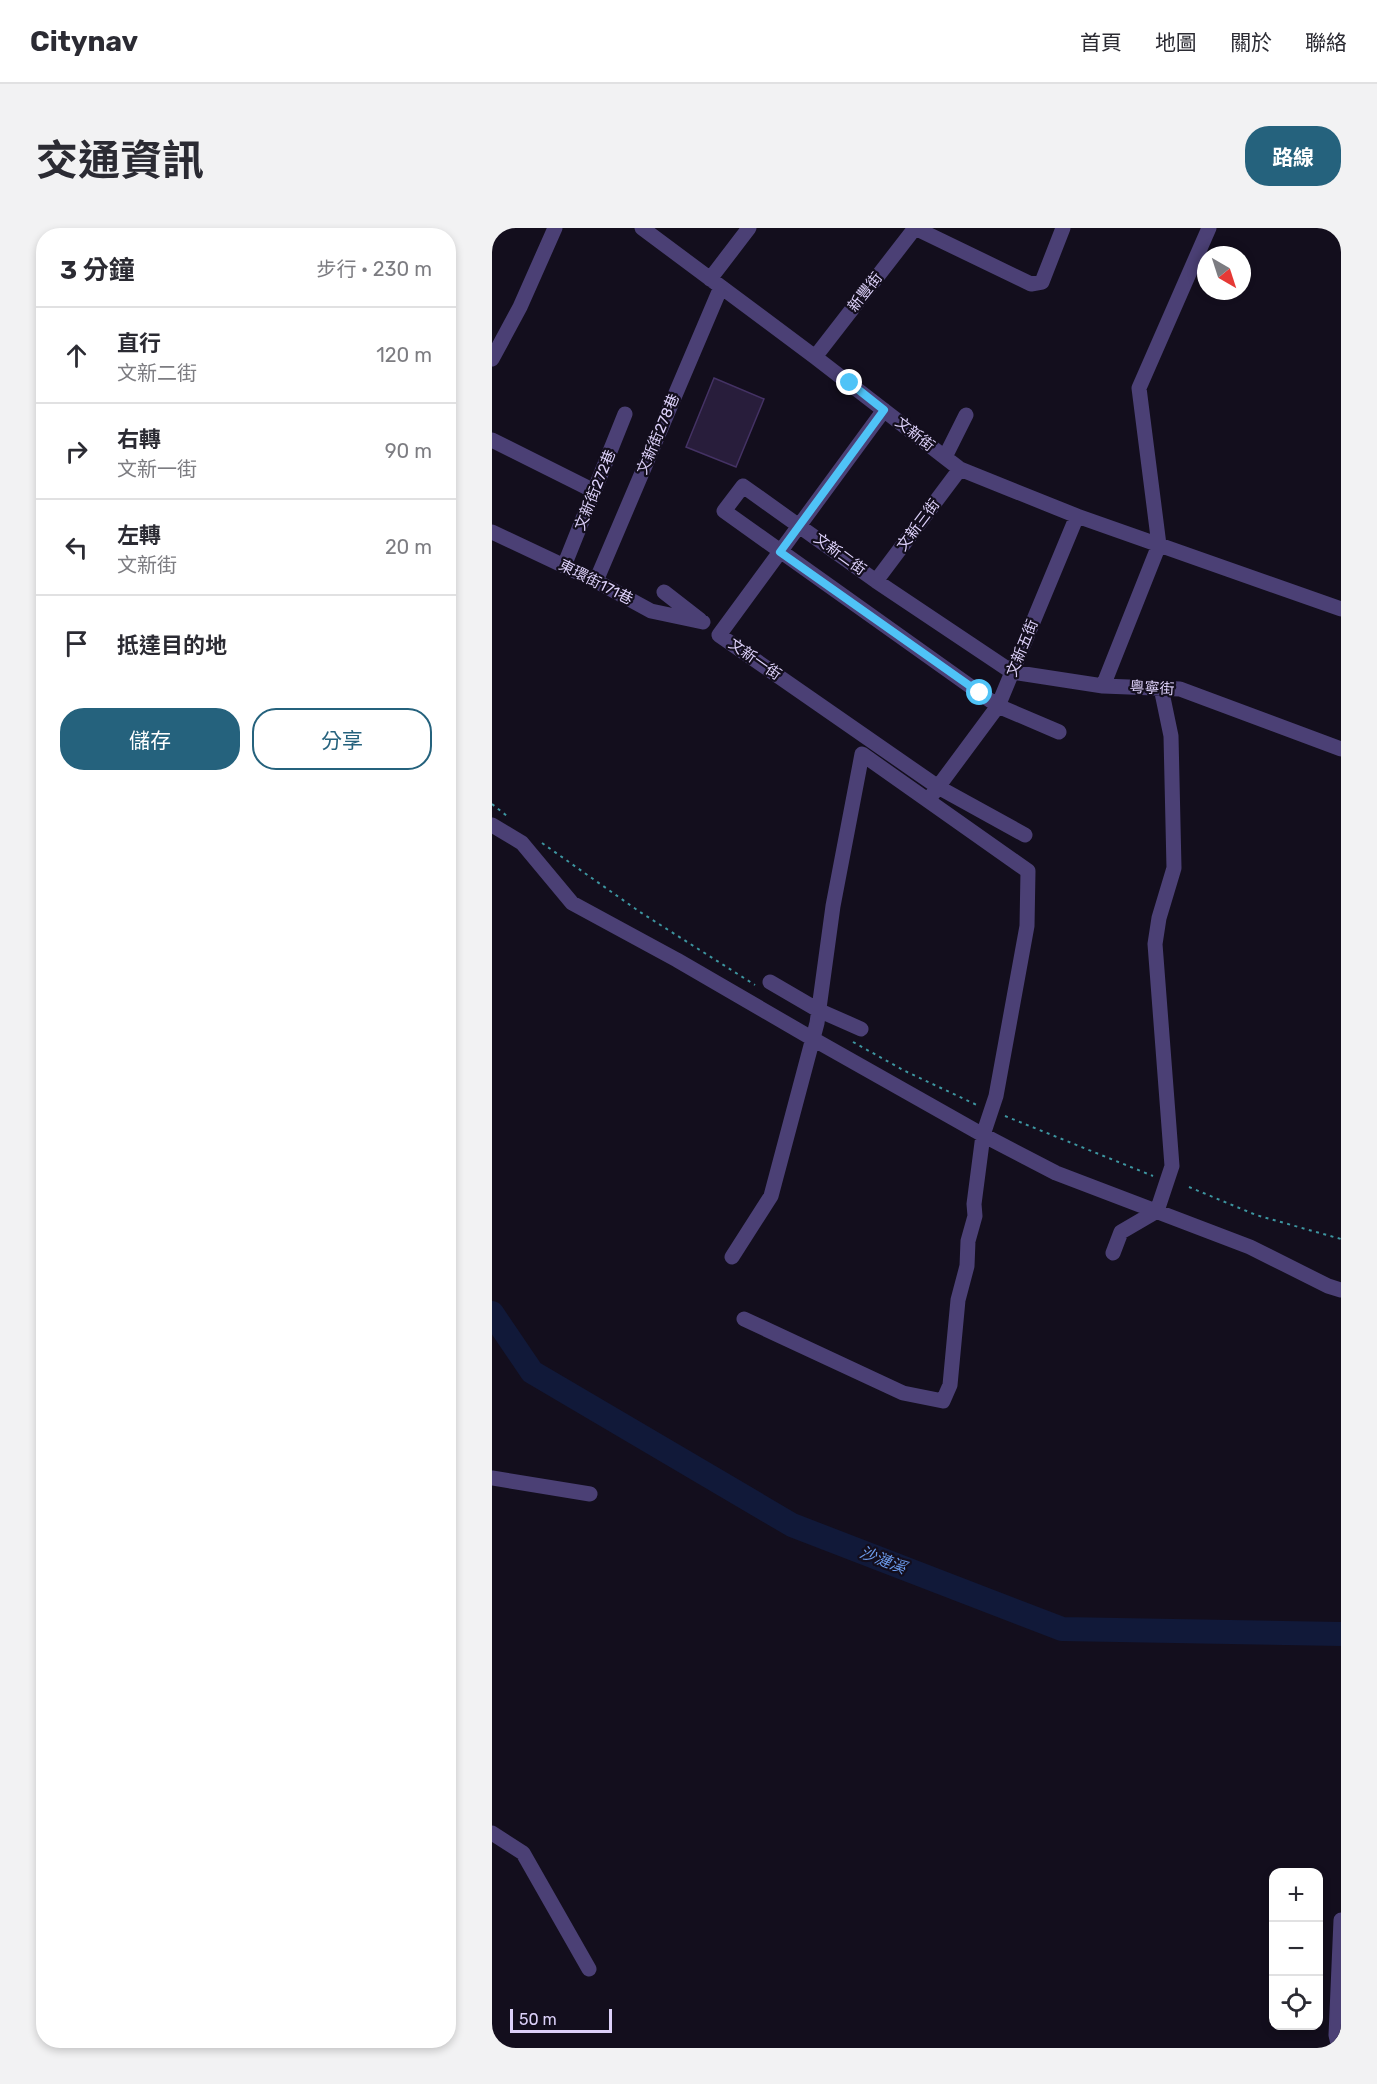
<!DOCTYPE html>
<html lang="zh-TW">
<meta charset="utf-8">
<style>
body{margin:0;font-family:Rubik,"Noto Sans TC",sans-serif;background:#f2f2f3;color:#2b2b33}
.controls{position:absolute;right:18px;bottom:18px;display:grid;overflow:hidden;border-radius:12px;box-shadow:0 3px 9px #0003}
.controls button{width:54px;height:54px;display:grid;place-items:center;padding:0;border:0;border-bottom:2px solid #e1e1e2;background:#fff;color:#2b2b33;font:30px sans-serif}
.compass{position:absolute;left:705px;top:18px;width:54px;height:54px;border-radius:50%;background:#fff;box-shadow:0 3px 9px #0003;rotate:141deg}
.scale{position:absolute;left:18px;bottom:15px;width:102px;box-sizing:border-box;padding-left:6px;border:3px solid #dcd0f9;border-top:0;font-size:16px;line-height:21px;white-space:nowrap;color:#dcd0f9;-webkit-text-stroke:4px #130e1d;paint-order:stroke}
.stop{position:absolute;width:18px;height:18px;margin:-14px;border:4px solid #4fc3f7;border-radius:50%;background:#fff}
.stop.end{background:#4fc3f7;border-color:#fff;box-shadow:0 2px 6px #0008}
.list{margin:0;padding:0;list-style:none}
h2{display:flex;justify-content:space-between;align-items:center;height:78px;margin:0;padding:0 24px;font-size:26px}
h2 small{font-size:20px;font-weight:400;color:#7c7c81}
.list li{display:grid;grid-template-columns:39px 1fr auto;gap:18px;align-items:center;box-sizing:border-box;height:96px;padding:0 24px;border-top:2px solid #e1e1e2}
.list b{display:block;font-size:22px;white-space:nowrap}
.list p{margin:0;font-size:20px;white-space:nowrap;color:#7c7c81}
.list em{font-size:20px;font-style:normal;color:#7c7c81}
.actions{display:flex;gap:12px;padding:18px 24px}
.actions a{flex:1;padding:14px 0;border:2px solid #25627d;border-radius:24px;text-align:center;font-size:21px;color:#25627d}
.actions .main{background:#25627d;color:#fff}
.icon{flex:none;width:33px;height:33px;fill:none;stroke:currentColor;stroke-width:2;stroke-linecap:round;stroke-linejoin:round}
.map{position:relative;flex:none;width:849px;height:1820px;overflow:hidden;border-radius:24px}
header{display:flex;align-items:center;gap:36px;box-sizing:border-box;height:84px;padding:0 30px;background:#fff;border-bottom:2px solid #e1e1e2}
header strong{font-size:28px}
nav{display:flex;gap:33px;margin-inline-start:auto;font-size:21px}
.intro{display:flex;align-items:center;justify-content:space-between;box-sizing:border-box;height:144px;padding:0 36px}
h1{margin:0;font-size:42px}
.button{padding:15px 27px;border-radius:24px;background:#25627d;color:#fff;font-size:21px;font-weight:700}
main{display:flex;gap:36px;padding:0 36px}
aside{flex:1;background:#fff;border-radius:24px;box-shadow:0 3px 9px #0003}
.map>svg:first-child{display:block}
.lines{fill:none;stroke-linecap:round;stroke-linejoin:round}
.river{stroke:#111939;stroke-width:24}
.building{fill:#281d3b;stroke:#443264;stroke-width:1.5}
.path{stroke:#3d95a0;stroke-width:2;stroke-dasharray:3 4.5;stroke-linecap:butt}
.minor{stroke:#4b4075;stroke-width:15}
.route{stroke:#4fc3f7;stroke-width:8}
.labels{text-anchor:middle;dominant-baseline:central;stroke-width:4.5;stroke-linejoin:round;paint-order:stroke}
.street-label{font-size:15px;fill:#dcd0f9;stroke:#130e1d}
.water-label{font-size:16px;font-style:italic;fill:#6c9beb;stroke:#130e1d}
</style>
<header>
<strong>Citynav</strong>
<nav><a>首頁</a><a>地圖</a><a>關於</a><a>聯絡</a></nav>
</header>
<div class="intro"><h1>交通資訊</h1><a class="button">路線</a></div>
<main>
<aside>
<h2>3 分鐘<small>步行 · 230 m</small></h2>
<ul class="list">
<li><svg class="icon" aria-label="ahead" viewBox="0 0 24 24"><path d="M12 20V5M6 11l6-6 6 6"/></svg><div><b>直行</b><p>文新二街</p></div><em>120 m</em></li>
<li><svg class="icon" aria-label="right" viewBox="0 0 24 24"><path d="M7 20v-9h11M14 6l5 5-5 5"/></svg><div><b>右轉</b><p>文新一街</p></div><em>90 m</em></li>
<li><svg class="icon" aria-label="left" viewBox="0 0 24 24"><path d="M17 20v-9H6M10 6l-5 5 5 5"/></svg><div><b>左轉</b><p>文新街</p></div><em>20 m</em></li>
<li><svg class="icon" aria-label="arrive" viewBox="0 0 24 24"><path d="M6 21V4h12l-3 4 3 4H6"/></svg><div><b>抵達目的地</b></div></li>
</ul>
<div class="actions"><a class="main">儲存</a><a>分享</a></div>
</aside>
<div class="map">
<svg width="849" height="1820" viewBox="0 0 849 1820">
<rect width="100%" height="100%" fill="#130e1d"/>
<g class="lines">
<path class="river" d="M0,1085l40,59 260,153 270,104 279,5"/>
</g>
<path class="building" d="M222,150l50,21 -28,68 -50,-20z"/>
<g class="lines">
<path class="path" d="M0,576l15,12
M50,615l98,69 115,73
M361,814l52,29 74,35
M513,888l148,60
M697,959l67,28 85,24"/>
<path class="minor" d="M150,0l173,129 145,112 117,47 264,93
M423,0l116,56 11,-2 21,-54
M717,0l-70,160 20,157 -56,141 77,3 161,60
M218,51l39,-51
M323,129l100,-129
M0,131l28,-52 35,-79
M392,182l-165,225 219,152 87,48
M0,212l102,51
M453,229l21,-42
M0,304l104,49 55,30 52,11
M72,338l61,-152
M104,353l125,-294
M384,353l84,-112
M172,364l36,28
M567,504l-61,-26 -274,-195 19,-25 133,95 136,91 91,14
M440,567l66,-89 79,-190
M0,597l30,18 50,60 105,57 136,79 170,96 73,38 194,74 78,39 13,4
M278,754l48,28 43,19
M621,1025l8,-21 36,-21 15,-45 -17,-222 4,-26 15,-50 -3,-132 -10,-48
M240,1029l39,-61 46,-173 16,-117 29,-152 166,117 -1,55 -31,170 -13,39 -9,69 1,12 -7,25 -1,25 -9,34 -8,85 -7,16 -40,-8 -159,-74
M0,1250l98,16
M0,1605l31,20 66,116
M847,1820l-3,-13 5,-115"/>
</g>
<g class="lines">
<path class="route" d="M358,155l34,27 -104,142 200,141"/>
</g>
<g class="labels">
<g class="street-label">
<text transform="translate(373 64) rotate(-52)">新豐街</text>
<text transform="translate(166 206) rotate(-67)">文新街278巷</text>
<text transform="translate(423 206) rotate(38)">文新街</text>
<text transform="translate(103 262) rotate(-68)">文新街272巷</text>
<text transform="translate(426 297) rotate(-53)">文新三街</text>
<text transform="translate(348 326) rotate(36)">文新二街</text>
<text transform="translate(104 354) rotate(27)">東環街171巷</text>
<text transform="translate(530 420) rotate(-68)">文新五街</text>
<text transform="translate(263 431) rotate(35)">文新一街</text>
<text transform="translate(660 460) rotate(3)">粵寧街</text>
</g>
<g class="water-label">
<text transform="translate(391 1332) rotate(21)">沙漣溪</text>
</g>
</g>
</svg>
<div class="controls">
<button>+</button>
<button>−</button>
<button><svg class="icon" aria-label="locate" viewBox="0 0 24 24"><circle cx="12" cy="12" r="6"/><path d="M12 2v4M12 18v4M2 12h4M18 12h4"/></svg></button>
</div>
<svg class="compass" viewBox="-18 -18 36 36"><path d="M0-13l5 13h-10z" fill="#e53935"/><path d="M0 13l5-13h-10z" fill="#7c7c81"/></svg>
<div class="scale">50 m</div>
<div class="stop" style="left:488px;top:465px"></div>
<div class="stop end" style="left:358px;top:155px"></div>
</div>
</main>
